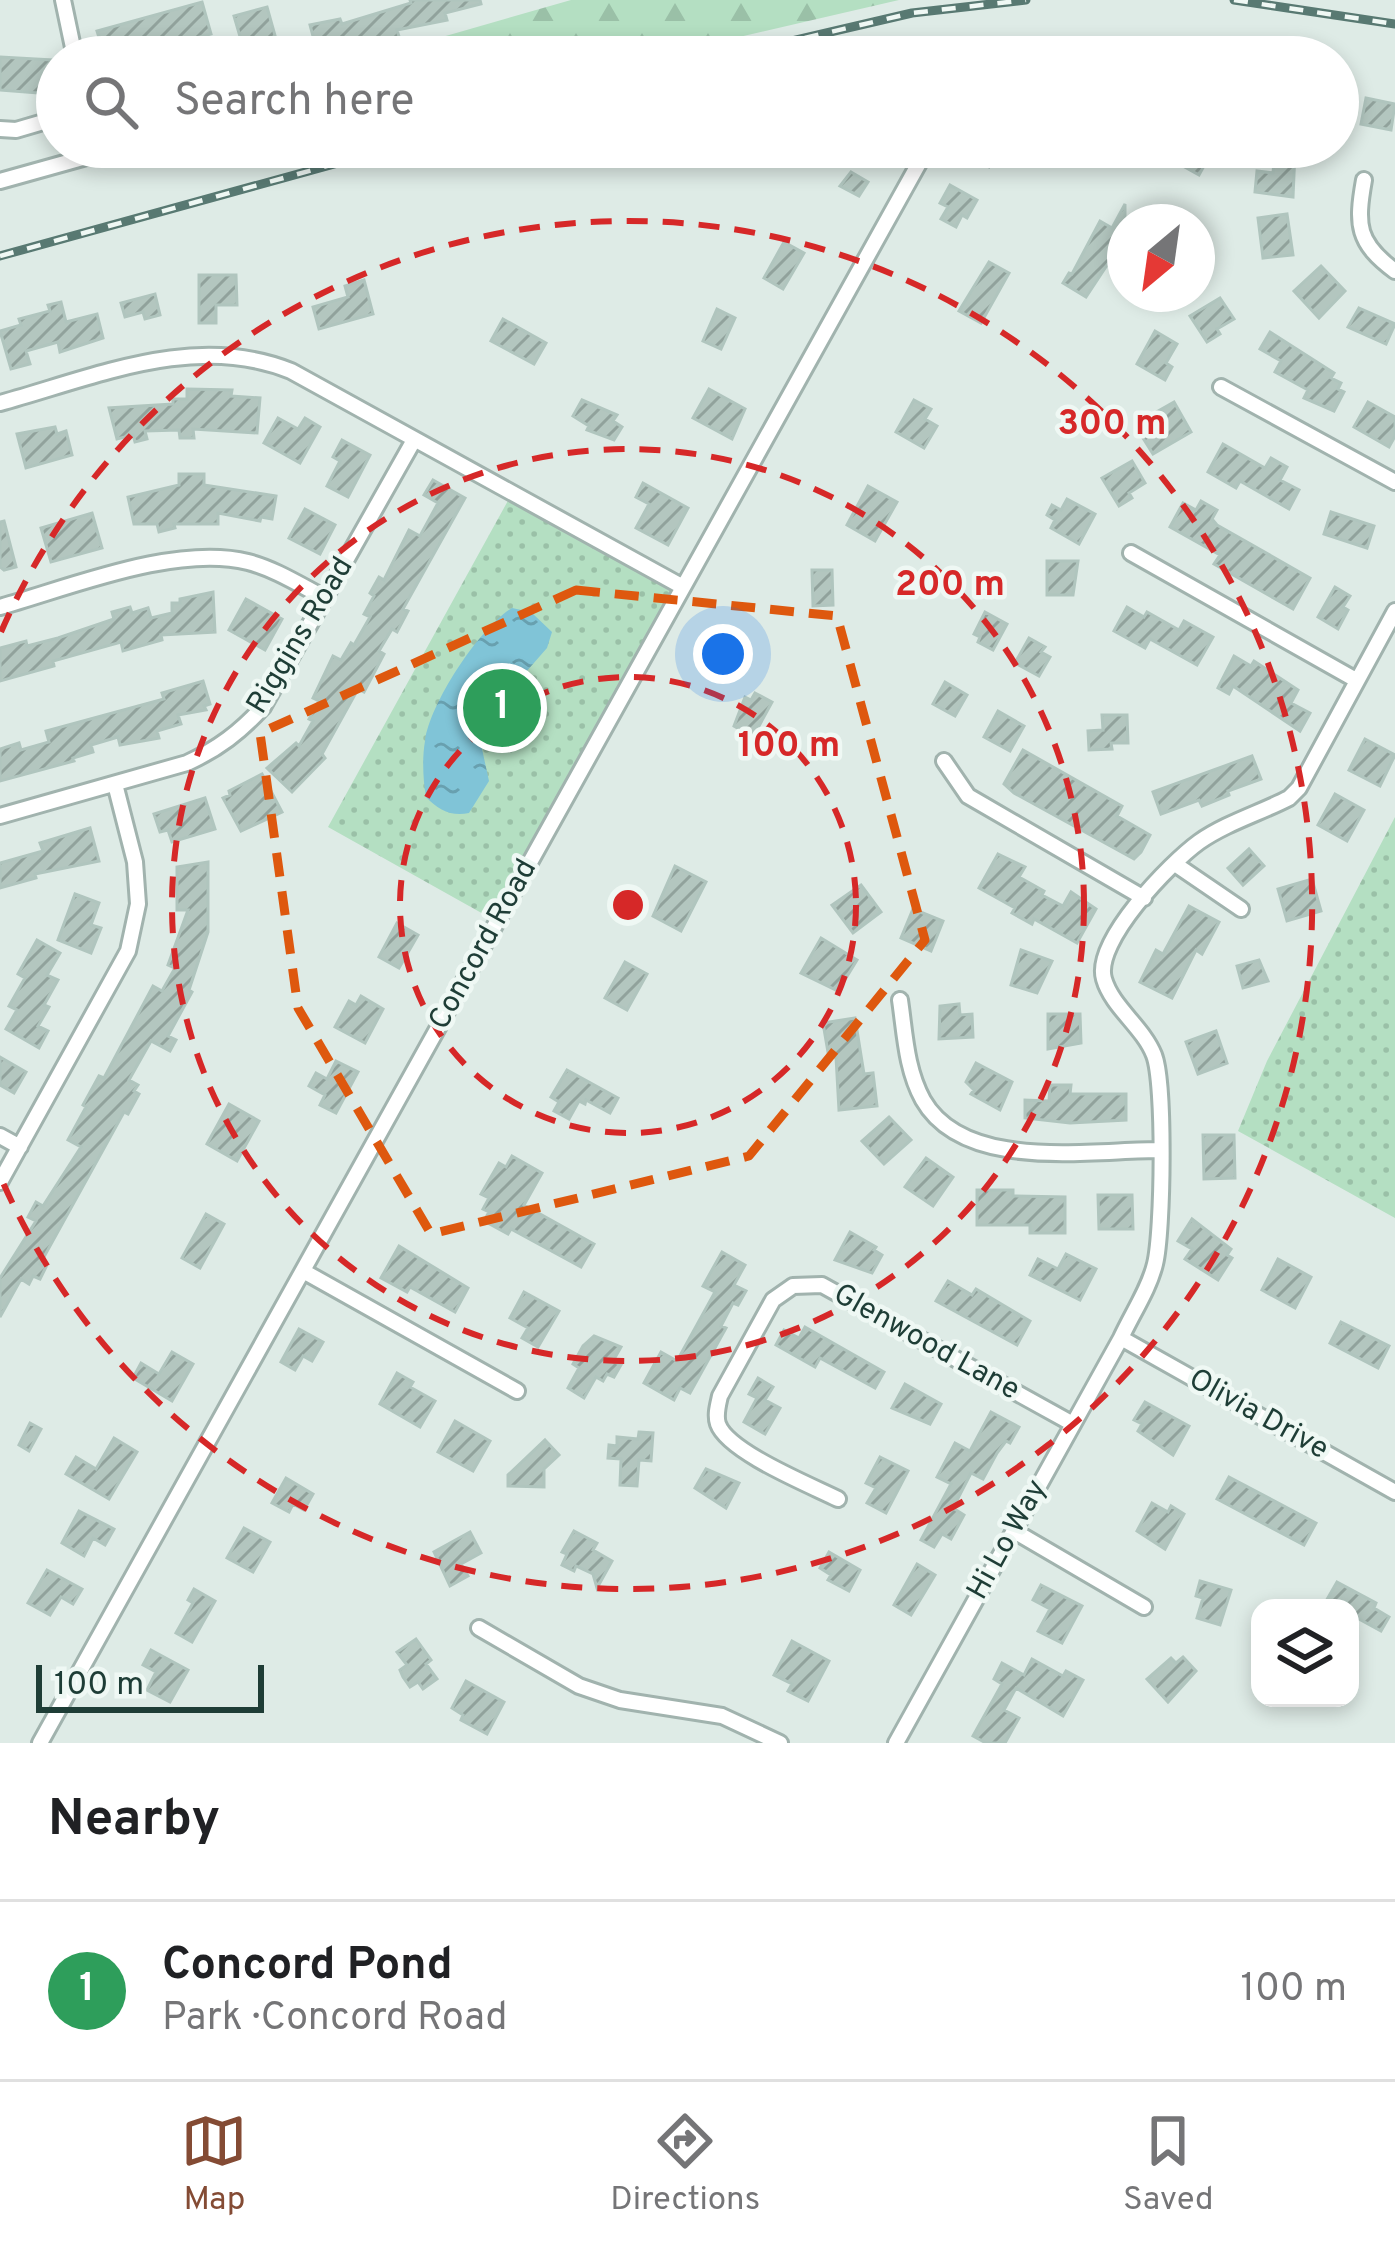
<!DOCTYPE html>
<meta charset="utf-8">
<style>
body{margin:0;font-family:Overpass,sans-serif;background:#f2f2f2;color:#202124}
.controls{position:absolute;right:36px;bottom:36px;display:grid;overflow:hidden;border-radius:24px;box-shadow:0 6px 18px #0003}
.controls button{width:108px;height:108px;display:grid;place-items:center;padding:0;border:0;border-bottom:3px solid #e0e0e0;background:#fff;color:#202124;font:60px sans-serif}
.compass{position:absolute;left:1107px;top:204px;width:108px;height:108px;border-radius:50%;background:#fff;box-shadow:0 6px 18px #0003;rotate:209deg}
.scale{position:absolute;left:36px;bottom:30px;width:228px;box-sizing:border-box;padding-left:12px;border:6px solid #1e3d36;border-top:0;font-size:33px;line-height:42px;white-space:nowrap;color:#1e3d36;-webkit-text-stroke:9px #eff8f4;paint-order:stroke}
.you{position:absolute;left:723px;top:654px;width:42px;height:42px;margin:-30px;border:9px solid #fff;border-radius:50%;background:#1a73e8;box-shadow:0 0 0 18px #1a73e833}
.badge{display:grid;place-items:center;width:78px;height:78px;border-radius:50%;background:#844b34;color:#fff;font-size:39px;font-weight:700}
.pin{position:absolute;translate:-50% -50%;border:6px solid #fff;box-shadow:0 3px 12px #0006}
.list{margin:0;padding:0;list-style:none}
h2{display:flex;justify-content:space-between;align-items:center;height:156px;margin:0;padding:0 48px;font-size:51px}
h2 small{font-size:39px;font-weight:400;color:#757577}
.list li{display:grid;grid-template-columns:78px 1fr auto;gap:36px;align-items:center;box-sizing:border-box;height:180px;padding:0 48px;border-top:3px solid #e0e0e0}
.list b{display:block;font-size:45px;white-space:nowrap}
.list p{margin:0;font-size:39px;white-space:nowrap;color:#757577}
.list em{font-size:39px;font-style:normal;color:#757577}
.icon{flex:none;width:66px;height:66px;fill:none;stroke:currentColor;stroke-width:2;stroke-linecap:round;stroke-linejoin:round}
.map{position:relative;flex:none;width:1395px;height:1743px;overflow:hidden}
.search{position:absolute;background:#fff;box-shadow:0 6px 18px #0003;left:36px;right:36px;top:36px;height:132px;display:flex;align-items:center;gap:30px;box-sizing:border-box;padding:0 42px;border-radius:66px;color:#757577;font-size:45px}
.sheet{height:336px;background:#fff}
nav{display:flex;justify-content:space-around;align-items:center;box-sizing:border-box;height:168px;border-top:3px solid #e0e0e0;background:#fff;font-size:33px;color:#757577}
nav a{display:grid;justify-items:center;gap:6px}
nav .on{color:#844b34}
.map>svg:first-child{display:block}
.forest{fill:url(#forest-firs)}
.park{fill:url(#park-dots)}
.water{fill:url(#water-ripples)}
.building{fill:url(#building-hatch);stroke:#b0c5be;stroke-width:3}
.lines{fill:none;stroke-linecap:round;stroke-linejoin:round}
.minor-casing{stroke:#a1b3ae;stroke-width:20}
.minor{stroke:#fff;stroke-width:14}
.rail-casing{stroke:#587972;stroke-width:9}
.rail{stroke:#eff8f4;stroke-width:4.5;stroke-dasharray:14;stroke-linecap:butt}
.marked{fill:none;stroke:#de580e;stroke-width:9;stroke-dasharray:24 15;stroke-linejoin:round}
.ring{fill:none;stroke:#d62828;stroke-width:6;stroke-dasharray:21 15}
.labels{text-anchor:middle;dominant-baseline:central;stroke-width:9;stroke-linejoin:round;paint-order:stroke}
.street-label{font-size:30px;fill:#1e3d36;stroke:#eff8f4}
.centre{fill:#d62828;stroke:#eff8f4;stroke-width:6}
.ring-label{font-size:36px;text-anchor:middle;font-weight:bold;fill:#d62828;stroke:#eff8f4;stroke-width:9;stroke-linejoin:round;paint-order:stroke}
</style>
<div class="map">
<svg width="1395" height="1743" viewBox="0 0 1395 1743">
<defs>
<pattern id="forest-firs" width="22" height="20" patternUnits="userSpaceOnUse" patternTransform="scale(3)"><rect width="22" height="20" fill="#b4dfc2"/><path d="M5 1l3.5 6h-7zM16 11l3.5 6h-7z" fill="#9ac0a7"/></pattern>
<pattern id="park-dots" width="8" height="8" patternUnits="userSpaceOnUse" patternTransform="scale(3)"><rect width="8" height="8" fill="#b4dfc2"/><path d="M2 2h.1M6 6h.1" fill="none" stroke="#9ac0a7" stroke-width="1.8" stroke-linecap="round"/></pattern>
<pattern id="water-ripples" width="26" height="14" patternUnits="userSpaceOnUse" patternTransform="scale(3)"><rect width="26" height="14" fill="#80c4d7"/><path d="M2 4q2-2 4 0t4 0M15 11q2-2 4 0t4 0" fill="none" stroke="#68a0af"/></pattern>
<pattern id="building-hatch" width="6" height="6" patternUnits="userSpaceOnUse" patternTransform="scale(3)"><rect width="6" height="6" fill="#b3c6bf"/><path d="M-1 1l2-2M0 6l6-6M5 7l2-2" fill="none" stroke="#91a29c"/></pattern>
</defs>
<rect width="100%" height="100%" fill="#deebe6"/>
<path class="forest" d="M571,0h328l-246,57h-246l-3,-9z"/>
<path class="park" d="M510,497l167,92 -183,331 -166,-93z
M1395,817v401l-157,-87 29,-70z"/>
<path class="water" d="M512,608l19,4 21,20 -5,16 -65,74 -3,13 10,46 -20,32c-17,4 -31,-3 -43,-16 -3,-17 -4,-39 -1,-56 5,-38 55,-114 87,-133z"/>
<path class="building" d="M410,0h70l1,4 -36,9 2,7 -50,10 3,10 -12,3 1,3 -19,4 -1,-5 -51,10 -8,-30 30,-6 2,5 69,-21z
M202,2l9,32 -84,23h-22l-8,-26z
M267,7l14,50h-35l-12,-41z
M0,57l52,3 -2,34 -50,-4z
M1366,98l29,6 -4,26 -30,-6z
M954,147h46l-11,20z
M1191,147l19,8 -11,20 -18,-10z
M1275,150l20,2 -2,45 -38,-5 2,-21 16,2z
M851,172l17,10 -9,14 -19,-10z
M950,185l27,15 -10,18 -5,-3 -6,12 -15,-8 7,-12 -8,-4z
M1125,204v51l-8,-5 -31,47 -23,-14 6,-10 3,1 28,-53 12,7z
M1287,214l6,41 -30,3 -5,-40z
M784,242l20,11 -21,36 -19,-11z
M989,262l20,11 -28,50 -22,-12z
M1321,266l24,25 -26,27 -25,-27z
M199,275h37l1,30h-21v18h-17z
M364,280l9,34 -54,15 -6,-22 35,-10 -3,-11z
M155,294l5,21 -15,4 -2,-7 -18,5 -4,-14z
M1220,298l14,21 -17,10 3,5 -13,8 -17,-26z
M61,302l5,20 31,-8 6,24 -43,14 -2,-10 -32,9 4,13 -19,5 -11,-38 21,-6 -2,-6 31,-8 -2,-6z
M1359,308l36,16 -9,20 -38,-17z
M717,309l18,9 -14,31 -18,-8z
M503,319l43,24 -12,21 -43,-23z
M1155,331l22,13 -11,19 6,4 -7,13 -28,-16z
M1270,332l64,41 -3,5 10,5 -3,6 6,3 -10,19 -30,-13 4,-8 -33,-18 6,-11 -21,-12z
M187,389l45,1 -1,6 29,2 -3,35 -64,-4 1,9h-14l-1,-8 -34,1 2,8 -12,3 -2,-7 -16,4 -8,-31 64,-4v-5h14z
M709,389l36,20 -13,30 -39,-21z
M582,400l35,15 -4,6 9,6 -8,13 -27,-10 2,-4 -16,-10z
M914,400l17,9 -6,10 12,7 -13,22 -28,-16z
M1174,402l17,30 -38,22 -15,-24 9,-5 -3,-6z
M1368,402l27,15v19l-6,11 -35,-20z
M278,418l20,11 7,-11 15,9 -20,36 -36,-20z
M55,427l2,7 9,-3 6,24 -46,13 -9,-34z
M342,440l28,15 -22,42 -21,-11 13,-25 -7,-4z
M1223,444l42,24 6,-10 16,9 -7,13 19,10 -10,19 -49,-28 -4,7 -28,-16z
M1132,461l13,22 -16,10 3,5 -13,8 -17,-28z
M179,474h25v11l72,11 -4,23 -11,-2 -1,4 -42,-8v11h-44l1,4 -16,4 -2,-8h-23l-6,-27 51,-12z
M433,480l32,18 -62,111 5,2 -11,21 -5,-3 -13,22 5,3 -20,38 -6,-3 -36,65 3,4 -33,34 -25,-24 29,-25 3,3 14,-25 -4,-2 10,-18 -6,-3 20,-42 8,4 10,-17 3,2 16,-28 -6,-3 10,-18 -4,-3 9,-16 5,3 25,-50 11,6 18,-33 -14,-8z
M643,483l45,25 -20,37 -32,-17 13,-24 -13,-7z
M868,486l29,16 -22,39 -28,-16z
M1067,499l28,15 -16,30 -28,-16 4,-8 -8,-5 5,-10 9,5z
M1201,501l16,9 -5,9 5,6 93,53 -17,31 -79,-45 6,-9 -50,-28 13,-24 13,7z
M305,509l30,16 -15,29 -31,-16z
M1331,512l43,14 -7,22 -43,-14z
M92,513l10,35 -51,14 -10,-34z
M4,521l12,46 -12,3 -4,-3v-45z
M1047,561h31l-5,34h-26z
M812,570h20l1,35 -20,1z
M1335,587l15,9 -7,11 5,3 -10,19 -20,-12z
M213,592l2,40 -54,3 1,5 -39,11 -2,-9 -68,19 1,5 -54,15v-33l26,-7 1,5 31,-8 56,-19 -2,-7 18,-5 2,6 16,-5 3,10 21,-5v-10h8v-4z
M246,599l36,20 -17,31 -36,-20z
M1127,607l17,10 3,-5 32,18 5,-9 29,16 -16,28 -47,-26 -5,9 -31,-17z
M985,612l22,12 -14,26 -15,-8 2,-5 -6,-3z
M1029,638l16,9 -4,5 9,5 -11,19 -24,-13z
M1234,656l17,10 3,-5 44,29 -7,13 19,10 -10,18 -67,-45 -4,8 -11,-6z
M203,681l7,23 -6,2 2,4 -28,5 3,9 -24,7 2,7 -39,7 -2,-8 -27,8 2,7 -20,6 1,3 -74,20v-32l19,-6 2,7 28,-8 -3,-11 118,-32 -2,-6z
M945,682l22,13 -12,21 -22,-12z
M755,693l17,9 -19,35 -19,-11 11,-29 6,3z
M998,711l26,15 -14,25 -26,-14z
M1102,715h25l1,28h-17l1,6 -23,1 -1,-19 15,-1z
M1365,739l30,16 -15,31 -31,-16z
M1023,750l99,56 -5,10 33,19 -9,17 -7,7 -120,-66 -10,-9z
M1252,756l9,23 -33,12 1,4 -27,11 -3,-6 -38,14 -8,-22z
M262,774l20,38 -41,19 -18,-33 7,-3 -1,-4z
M1335,794l29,16 -17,31 -29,-16z
M205,798l10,31 -43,13 -4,-12 -8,2 -6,-18z
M90,828l9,33 -64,13 1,4 -36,10v-25l43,-12 -3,-8z
M1249,849l15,17 -21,19 -15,-17z
M998,854l27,13 -6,10 25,14 -2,4 21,11 8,-14 25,17 -19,34 -43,-24 -2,5 -20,-11 3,-5 -36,-20z
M208,862v70l-19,58 3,2 -24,44 8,4 -6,11 -19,-10 -22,39 9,5 -4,6 5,3 -11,20 -4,-2 -84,152 6,3 -6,12 -7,-3 -4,8 -8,-5 -21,38v-39l36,-57 -8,-4 8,-15 7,4 38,-59 -13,-7 18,-33 -3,-2 16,-29 5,2 49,-92 9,5 13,-23 -7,-3 20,-55h-11v-43z
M675,866l31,16 -25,49 -28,-15z
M1312,879l9,32 -34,10 -9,-32z
M861,885l20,27 -28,21 -21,-28z
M75,894l24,9 -8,22 10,3 -10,25 -33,-13z
M1189,906l30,16 -17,32 -6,-4 -24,48 -32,-16 16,-32 7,4z
M913,909l30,12 -12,30 -30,-13z
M397,923l21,12 -19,33 -20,-11z
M821,938l36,22 -19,31 -37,-18z
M37,940l23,13 -13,22 11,5 -14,25 5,2 -11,19 10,5 -9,17 -33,-19 11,-19 -8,-4 16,-28 -7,-4z
M1021,950l31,11 -15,32 -26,-8z
M1259,960l9,21 -25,7 -6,-22z
M625,962l22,12 -20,36 -22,-12z
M361,996l22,13 -18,34 -30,-16 14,-26 7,4z
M959,1004l1,11 12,-1 1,23 -34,2 1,-33z
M1048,1014h32l1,29 -33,6z
M855,1018l9,56 9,-1 4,33 -38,4 -3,-53 -7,1 -6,-35z
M1216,1031l11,32 -29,11 -12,-32z
M0,1057l26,15 -12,21 -14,-8z
M336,1061l22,11 -22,41 -16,-8 5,-10 -16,-9 7,-13 11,6z
M976,1063l36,19 -12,28 -29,-16 3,-4 -8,-8z
M567,1070l51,28 -8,15 -24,-13 -1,4 -6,-3 -10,18 -15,-8 5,-9 -8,-5z
M1050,1085h21l-1,9h56v26l-56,3 -45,-5v-18l24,1z
M229,1104l30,17 -22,40 -30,-17z
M889,1117l22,23 -27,24 -22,-23z
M1203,1135h31l1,43 -31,1z
M512,1156l30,17 -18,32 70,39 -13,23 -70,-38 -3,5 -24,-13 5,-9 -6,-3 6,-11 -8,-4 18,-31 7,4z
M926,1158l27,19 -20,29 -28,-19z
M977,1190h36v6l52,1v36h-35v-8h-53z
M1098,1195h34l1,34h-34z
M206,1214l18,10 -24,44 -18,-10z
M1192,1219l39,30 -4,6 5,3 -14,22 -33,-21 7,-10 -14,-8z
M850,1232l26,15 -2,3 8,5 -10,18 -37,-13z
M399,1246l69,42 -13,24 -45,-25 -3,5 -26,-14z
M722,1252l23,13 -11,20 12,6 -8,14 -5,-2 -12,23 5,2 -36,65 -10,-5 -6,12 -30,-17 17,-31 16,9 38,-69 -12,-6z
M1066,1254l30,15 -16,31 -50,-25 8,-16 20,10z
M1278,1259l33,18 -16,31 -33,-18z
M948,1281l24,14 4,-6 54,32 -13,24 -81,-44z
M524,1292l35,19 -21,36 -16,-9 6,-10 -18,-10z
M1341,1322l48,24 -11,22 -48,-25z
M805,1327l79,45 -9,16 -55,-30 -5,9 -39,-22 8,-15 15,8z
M299,1329l24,13 -11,19 -9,-5 -8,14 -14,-8z
M594,1336l27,11 -8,14 8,4 -7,12 -7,-3 -4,7 -7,-4 -12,21 -16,-10 11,-20 -6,-4 10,-18z
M172,1352l21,12 -21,37 -39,-23 8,-15 18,11z
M397,1373l16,9 -3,5 25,14 -15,26 -40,-23z
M758,1378l15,9 -8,13 15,8 -15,26 -21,-12 13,-24 -8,-4z
M905,1384l36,20 -11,20 -38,-16z
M1145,1402l44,24 -16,29 -35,-24 4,-7 -8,-4z
M991,1412l28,15 -9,16 -4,-2 -9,12 -14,26 -12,-6 -18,35 11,7 -13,24 -9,-5 -8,13 -13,-7 30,-56 -14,-7 18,-34 15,8z
M455,1421l35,20 -17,30 -35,-19z
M30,1423l11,6 -12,22 -10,-6z
M639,1432l14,1 -2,28 -12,-1 -2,26 -17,-1 1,-26 -13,-1 1,-13 8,1v-9l21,2z
M114,1438l23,14 -28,47 -43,-25 10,-17 20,12z
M545,1440l14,15 -15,14v18l-36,-1v-11z
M880,1457l28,14 -22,42 -19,-10 9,-15 -10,-5z
M706,1469l33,14 -13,25 -31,-20z
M1229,1477l87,46 -12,22 -87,-46z
M286,1478l27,16 -9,16 -11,-6 -4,8 -17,-9z
M1152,1503l16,9 3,-6 13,8 -19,35 -28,-18z
M79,1511l35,18 -9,16 -12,-7 -9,18 -22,-13z
M244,1528l26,14 -17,30 -26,-14z
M574,1531l23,12 -4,7 19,11 -15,27 -4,-14 -17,-8 -2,5 -12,-6 5,-11 -5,-2z
M470,1532l11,21 -20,11 7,12 -18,10 -16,-34z
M829,1552l31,18 -11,21 -21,-11 3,-5 -11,-7z
M917,1564l18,11 -24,40 -17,-10z
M47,1570l35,19 -9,15 -12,-7 -11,18 -22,-12z
M1200,1581l31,9 -11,35 -23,-7 6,-20 -7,-2z
M1337,1582l39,21 -2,5 15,9 -8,14 -31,-17v-6l-25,-5z
M1041,1585l41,21 -20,37 -24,-12 12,-22 -17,-9z
M194,1589l21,12 -23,41 -16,-9 17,-30 -5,-3z
M416,1639l15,21 -5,4 11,15 -14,10 -5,-7 -8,5 -7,-10 -3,-7 7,-5 -10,-13z
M792,1641l37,20 -21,40 -20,-10 4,-7 -18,-9z
M151,1650l37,20 -18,32 -23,-12 9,-18 -13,-7z
M1183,1657l13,14 -28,31 -21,-23 24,-21 5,5z
M1032,1659l31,17 3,-5 17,9 -20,36 -47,-28 -12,22 15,8 -14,25h-19l-13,-7 29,-52 -8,-5 8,-16 22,12z
M466,1681l38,21 -17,32 -26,-14 2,-5 -11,-7z"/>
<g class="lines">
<g class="minor-casing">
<path id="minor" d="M63,0l12,57
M0,129l16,1 41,-12
M1364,180c-8,45 -7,63 31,91
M0,181l122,-34
M1221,387l174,95
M0,403c95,-26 195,-71 291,-32l392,216
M1131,553l225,127
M0,607c71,-20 176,-63 248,-45 27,7 52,23 77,36
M944,761l24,35 176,102
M0,816l187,-53c31,-14 53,-31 76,-56l151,-267
M1175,864l66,45
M900,1000c5,34 6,69 23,100 41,72 166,50 237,50
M0,1136l20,11
M0,1182l128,-231 10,-47 -3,-42 -20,-78
M303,1271l214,120
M1121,1338l274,154
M838,1499c-28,-14 -110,-47 -120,-75 -3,-9 0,-19 2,-28l53,-96 20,-14 29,-1 251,139
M1014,1531l130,76
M479,1628l100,58 41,14 102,16 58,27
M40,1743l888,-1596
M896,1743l225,-405c11,-24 28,-49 34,-74 8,-32 10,-181 -1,-209 -11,-28 -42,-48 -50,-76 -11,-37 66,-116 95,-137 27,-19 61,-29 90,-44l10,-10 96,-177"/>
</g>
<use href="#minor" class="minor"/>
<g class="rail-casing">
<path id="rail" d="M1234,0l161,24
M723,57l189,-44 114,-13
M0,256l396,-109"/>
</g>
<use href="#rail" class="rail"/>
</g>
<path class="marked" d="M576,590l261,26 88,324 -176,216 -318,78 -133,-226 -38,-275z"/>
<g class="ring">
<circle cx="628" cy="905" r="228"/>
<circle cx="628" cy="905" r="456"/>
<path d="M1 632A684 684 0 1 1 1 1178"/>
</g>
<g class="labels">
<g class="street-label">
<text transform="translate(301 636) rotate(-59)">Riggins Road</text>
<text transform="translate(484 945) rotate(-61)">Concord Road</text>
<text transform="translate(926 1343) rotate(29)">Glenwood Lane</text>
<text transform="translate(1258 1415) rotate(29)">Olivia Drive</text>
<text transform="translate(1008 1540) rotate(-61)">Hi Lo Way</text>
</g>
</g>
<circle cx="628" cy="905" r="18" class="centre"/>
<g class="ring-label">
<text x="1112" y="434">300 m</text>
<text x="950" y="595">200 m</text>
<text x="789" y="756">100 m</text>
</g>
</svg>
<div class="controls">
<button><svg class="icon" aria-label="layers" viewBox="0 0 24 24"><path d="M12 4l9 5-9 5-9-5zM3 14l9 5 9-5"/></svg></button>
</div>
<svg class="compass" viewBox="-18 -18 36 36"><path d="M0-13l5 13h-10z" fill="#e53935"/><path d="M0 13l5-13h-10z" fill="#757577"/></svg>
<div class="scale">100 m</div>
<div class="you"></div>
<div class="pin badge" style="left:502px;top:708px;background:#2e9e5b">1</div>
<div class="search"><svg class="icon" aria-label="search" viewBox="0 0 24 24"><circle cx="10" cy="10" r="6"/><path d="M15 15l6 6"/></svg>Search here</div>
</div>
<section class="sheet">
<h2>Nearby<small></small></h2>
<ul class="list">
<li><span class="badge" style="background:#2e9e5b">1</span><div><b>Concord Pond</b><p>Park · Concord Road</p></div><em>100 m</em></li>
</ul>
</section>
<nav>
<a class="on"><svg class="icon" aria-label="map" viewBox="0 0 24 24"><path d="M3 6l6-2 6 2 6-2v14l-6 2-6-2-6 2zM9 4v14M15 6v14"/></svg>Map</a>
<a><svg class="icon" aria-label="directions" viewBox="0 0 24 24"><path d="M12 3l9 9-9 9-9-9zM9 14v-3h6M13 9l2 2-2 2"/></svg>Directions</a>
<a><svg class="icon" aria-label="saved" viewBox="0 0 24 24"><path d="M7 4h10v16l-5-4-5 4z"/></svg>Saved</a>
</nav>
